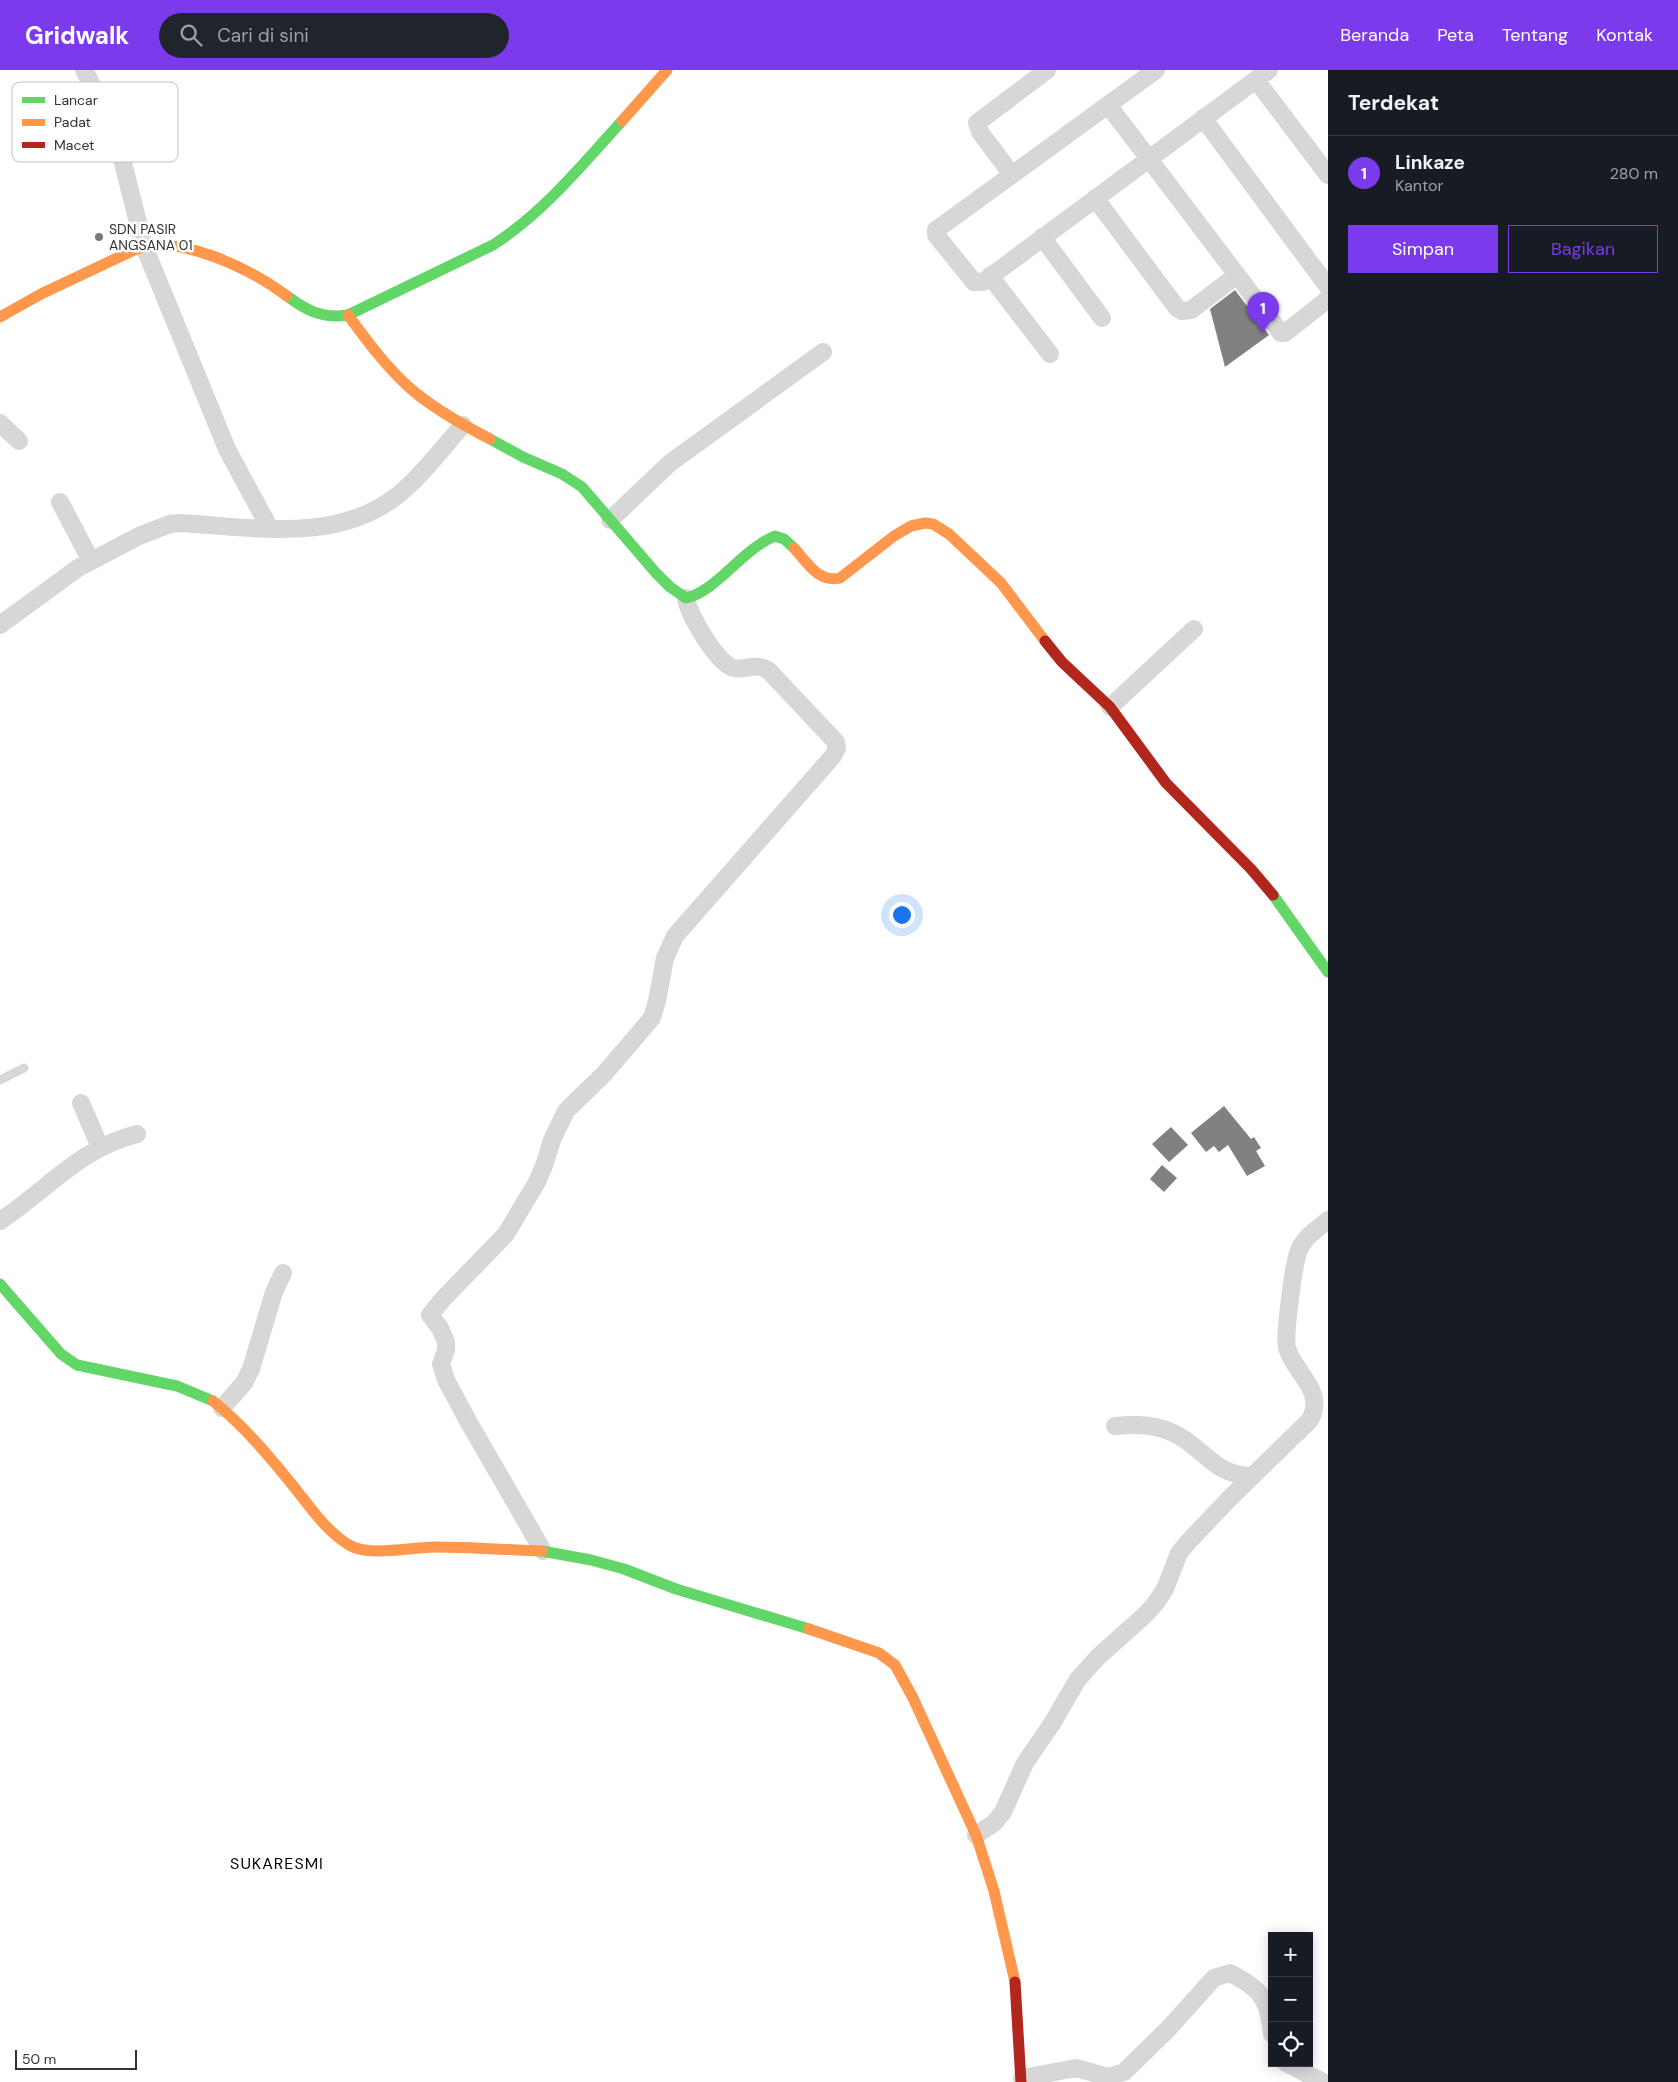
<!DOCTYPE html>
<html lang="id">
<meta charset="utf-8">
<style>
body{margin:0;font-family:"DM Sans",sans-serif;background:#20242c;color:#f1f3f6}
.controls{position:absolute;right:15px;bottom:15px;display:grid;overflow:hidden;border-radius:0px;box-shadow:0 2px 12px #0003}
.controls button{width:45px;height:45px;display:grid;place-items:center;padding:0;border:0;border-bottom:1px solid #363941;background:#171b24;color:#f1f3f6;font:25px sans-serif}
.scale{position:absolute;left:15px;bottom:12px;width:122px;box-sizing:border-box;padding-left:5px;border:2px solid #333;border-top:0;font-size:14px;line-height:18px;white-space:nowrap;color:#333;-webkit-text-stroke:4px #fff;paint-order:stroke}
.you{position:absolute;left:901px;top:844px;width:18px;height:18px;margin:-12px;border:4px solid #fff;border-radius:50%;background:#1a73e8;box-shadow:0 0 0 8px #1a73e833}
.badge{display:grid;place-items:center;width:32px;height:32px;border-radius:50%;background:#7c3aed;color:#fff;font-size:16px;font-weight:700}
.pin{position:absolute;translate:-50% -41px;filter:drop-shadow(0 1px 2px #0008)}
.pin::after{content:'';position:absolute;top:26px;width:18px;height:15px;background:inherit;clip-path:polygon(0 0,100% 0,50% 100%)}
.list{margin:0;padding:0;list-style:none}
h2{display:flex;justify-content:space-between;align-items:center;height:65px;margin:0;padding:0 20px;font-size:21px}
h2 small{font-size:16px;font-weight:400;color:#9ea1a6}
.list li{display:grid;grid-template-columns:32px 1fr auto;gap:15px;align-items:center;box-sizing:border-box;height:75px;padding:0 20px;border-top:1px solid #363941}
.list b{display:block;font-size:19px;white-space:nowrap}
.list p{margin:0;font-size:16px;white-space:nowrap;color:#9ea1a6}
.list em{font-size:16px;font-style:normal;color:#9ea1a6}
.actions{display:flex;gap:10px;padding:15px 20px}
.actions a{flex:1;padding:11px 0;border:1px solid #7c3aed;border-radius:0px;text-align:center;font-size:18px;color:#7c3aed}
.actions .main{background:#7c3aed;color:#fff}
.icon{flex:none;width:28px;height:28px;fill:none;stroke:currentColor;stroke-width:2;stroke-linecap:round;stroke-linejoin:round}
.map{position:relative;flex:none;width:1328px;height:2012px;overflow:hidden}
header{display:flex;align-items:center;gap:30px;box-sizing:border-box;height:70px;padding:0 25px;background:#7c3aed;color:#fff}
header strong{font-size:24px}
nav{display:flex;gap:28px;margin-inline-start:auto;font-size:18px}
.search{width:350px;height:45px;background:#20242c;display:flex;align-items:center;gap:12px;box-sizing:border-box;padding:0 18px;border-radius:28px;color:#9ea1a6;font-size:19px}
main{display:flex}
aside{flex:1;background:#171b24}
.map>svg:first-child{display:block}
.building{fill:#818181}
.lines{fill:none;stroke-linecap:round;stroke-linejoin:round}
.lane{stroke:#d7d7d7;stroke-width:9}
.street{stroke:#d7d7d7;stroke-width:18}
.fast{stroke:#63d668;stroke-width:11}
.slow{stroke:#ff974d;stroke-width:11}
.jam{stroke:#b3261e;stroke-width:11}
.poi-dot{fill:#7a7a7a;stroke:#fff;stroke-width:2}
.labels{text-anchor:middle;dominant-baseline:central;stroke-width:5;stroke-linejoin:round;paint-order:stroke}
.poi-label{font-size:14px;fill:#333;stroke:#fff;text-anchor:start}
.quarter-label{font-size:16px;letter-spacing:1px;fill:#000;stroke:#fff}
.key{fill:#fff;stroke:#c2c2c2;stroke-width:1}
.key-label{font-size:14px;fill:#333}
</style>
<header>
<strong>Gridwalk</strong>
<div class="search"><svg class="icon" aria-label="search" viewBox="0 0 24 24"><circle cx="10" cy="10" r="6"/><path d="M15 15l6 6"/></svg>Cari di sini</div>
<nav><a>Beranda</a><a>Peta</a><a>Tentang</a><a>Kontak</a></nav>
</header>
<main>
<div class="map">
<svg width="1328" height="2012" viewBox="0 0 1328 2012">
<rect width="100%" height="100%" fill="#fff"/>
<path class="building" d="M1235,220l34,45 -44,32 -15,-58z
M1224,1036l27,33 3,-2 7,11 -5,3 9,15 -18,10 -19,-31 -9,7 -5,-6 -8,6 -15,-19z
M1171,1057l17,18 -19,17 -17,-18z
M1162,1095l15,13 -13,14 -14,-13z"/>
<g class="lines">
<path class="lane" d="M0,1010l24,-12"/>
<path class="street" d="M84,0l16,31 19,46 25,99 83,203 43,80
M1156,0l-220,160v5l38,47h9l286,-212
M1256,10l72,95
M1108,35l173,228h4l43,-34
M1203,48l125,169
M1012,105l-32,-43 -3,-9 70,-53
M1095,128l82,110 5,3 9,-1 46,-35
M1042,167l60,81
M990,206l60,78
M0,353l19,18
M60,432l31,59
M610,450l60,-57 153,-111
M0,555l78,-57 61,-32 31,-12 11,-1c73,4 155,21 217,-28 24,-19 44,-47 65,-70
M1110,637l84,-78
M81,1033l19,44
M0,1151c47,-31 80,-73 137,-87
M222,1338l22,-25 7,-14 23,-77 9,-19
M1115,1356c23,-2 43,-2 64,10 28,16 36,39 73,40
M543,1481l-75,-130 -22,-41 -5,-16 5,-14v-8l-6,-14 -10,-13 13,-16 63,-65 31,-52 8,-19 7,-23 14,-29 38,-37 48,-56 5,-17 8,-43 10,-22 158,-180 4,-8 -1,-6 -68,-72c-14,-8 -22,1 -34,-2 -16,-3 -46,-54 -48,-70
M976,1765l18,-12 9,-11 22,-49 28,-41 25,-43 21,-23 46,-41 10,-11 10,-15 14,-36 10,-12 41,-43 80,-78c16,-30 -16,-47 -23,-72 -3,-12 7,-87 12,-98 5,-13 19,-21 29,-30
M1286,1993l37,19
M1022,2008l54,-10 32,9 16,-5 45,-44 45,-50 16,-5c32,16 38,26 42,61"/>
<path class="fast" d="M287,226c20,15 36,23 61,19l145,-70c51,-33 88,-79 129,-124
M490,369l33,18 39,17 20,13 74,86 14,14 16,11c31,-7 55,-48 89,-62l9,3 10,9
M1273,825l55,77
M0,1214l61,70 16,11 100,21 36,15
M542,1481l49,9 33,9 52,20 133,40"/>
<path class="slow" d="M622,51l45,-51
M348,245c19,26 39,53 63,74 23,20 52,36 79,50
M0,247l41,-23 93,-44c44,-18 118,20 153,46
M794,478c13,14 24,35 46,30l54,-42 17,-10 14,-3 8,1 16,10 52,49 44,58
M213,1331c31,25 56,55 81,86 16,20 32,44 55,58 19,12 63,2 86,2 36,0 72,3 107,4
M809,1559l70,24 16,12 18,33 63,137 18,56 21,91"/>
<path class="jam" d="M1045,571l17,21 48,45 56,76 85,86 22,26
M1015,1912l6,100"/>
</g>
<circle class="poi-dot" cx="99" cy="167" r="5"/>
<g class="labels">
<g class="poi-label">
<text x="109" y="159">SDN PASIR<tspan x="109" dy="16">ANGSANA 01</tspan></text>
</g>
<g class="quarter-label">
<text x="277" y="1793">SUKARESMI</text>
</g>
</g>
<rect x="12" y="12" width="166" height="80" rx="8" class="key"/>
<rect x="22" y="27" width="23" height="6" fill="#63d668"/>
<rect x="22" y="49" width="23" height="7" fill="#ff974d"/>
<rect x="22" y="72" width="23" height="6" fill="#b3261e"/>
<g class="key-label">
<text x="54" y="35">Lancar</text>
<text x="54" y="57">Padat</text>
<text x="54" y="80">Macet</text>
</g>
</svg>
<div class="controls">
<button>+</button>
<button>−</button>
<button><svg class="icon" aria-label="locate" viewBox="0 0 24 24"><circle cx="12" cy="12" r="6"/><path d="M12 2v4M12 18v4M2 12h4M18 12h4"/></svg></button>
</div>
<div class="scale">50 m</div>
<div class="you"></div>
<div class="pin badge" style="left:1263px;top:263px">1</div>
</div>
<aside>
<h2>Terdekat<small></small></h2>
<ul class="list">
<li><span class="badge">1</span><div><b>Linkaze</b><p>Kantor</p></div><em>280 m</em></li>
</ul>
<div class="actions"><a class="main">Simpan</a><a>Bagikan</a></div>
</aside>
</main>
